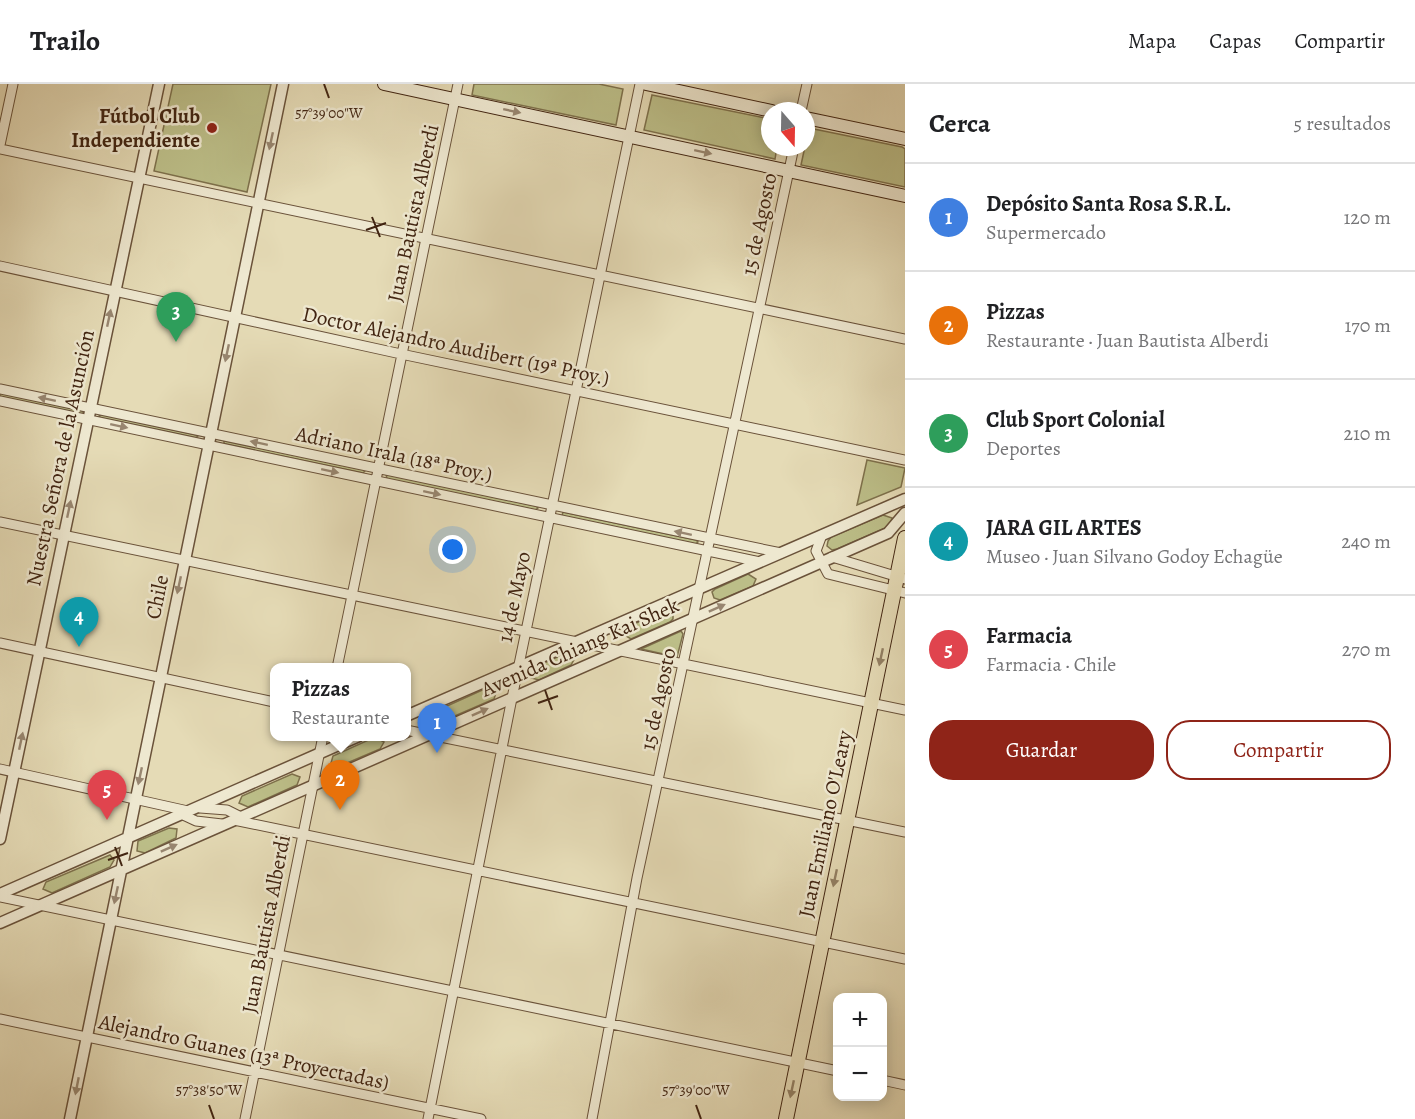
<!DOCTYPE html>
<html lang="es">
<meta charset="utf-8">
<style>
body{margin:0;font-family:Alegreya,serif;background:#f6f6f6;color:#202124}
.controls{position:absolute;right:18px;bottom:18px;display:grid;overflow:hidden;border-radius:12px;box-shadow:0 3px 15px #0003}
.controls button{width:54px;height:54px;display:grid;place-items:center;padding:0;border:0;border-bottom:2px solid #e0e0e0;background:#fff;color:#202124;font:30px sans-serif}
.compass{position:absolute;left:761px;top:18px;width:54px;height:54px;border-radius:50%;background:#fff;box-shadow:0 3px 15px #0003;rotate:160deg}
.you{position:absolute;left:453px;top:466px;width:21px;height:21px;margin:-15px;border:4px solid #fff;border-radius:50%;background:#1a73e8;box-shadow:0 0 0 9px #1a73e833}
.badge{display:grid;place-items:center;width:39px;height:39px;border-radius:50%;background:#8f2418;color:#fff;font-size:20px;font-weight:700}
.pin{position:absolute;translate:-50% -50px;filter:drop-shadow(0 2px 3px #0008)}
.pin::after{content:'';position:absolute;top:32px;width:21px;height:18px;background:inherit;clip-path:polygon(0 0,100% 0,50% 100%)}
.popup{position:absolute;left:270px;top:579px;width:141px;height:78px;box-sizing:border-box;display:grid;place-content:center;border-radius:12px;background:#fff;filter:drop-shadow(0 2px 4px #0005);font-size:20px;white-space:nowrap;color:#757577}
.popup b{font-size:22px;color:#202124}
.popup::after{content:'';position:absolute;left:50%;top:100%;margin-left:-12px;border:12px solid transparent;border-top-color:#fff}
.list{margin:0;padding:0;list-style:none}
h2{display:flex;justify-content:space-between;align-items:center;height:78px;margin:0;padding:0 24px;font-size:26px}
h2 small{font-size:20px;font-weight:400;color:#757577}
.list li{display:grid;grid-template-columns:39px 1fr auto;gap:18px;align-items:center;box-sizing:border-box;height:108px;padding:0 24px;border-top:2px solid #e0e0e0}
.list b{display:block;font-size:22px;white-space:nowrap}
.list p{margin:0;font-size:20px;white-space:nowrap;color:#757577}
.list em{font-size:20px;font-style:normal;color:#757577}
.actions{display:flex;gap:12px;padding:18px 24px}
.actions a{flex:1;padding:14px 0;border:2px solid #8f2418;border-radius:24px;text-align:center;font-size:21px;color:#8f2418}
.actions .main{background:#8f2418;color:#fff}
.map{position:relative;flex:none;width:905px;height:1035px;overflow:hidden}
header{display:flex;align-items:center;gap:36px;box-sizing:border-box;height:84px;padding:0 30px;background:#fff;border-bottom:2px solid #e0e0e0}
header strong{font-size:28px}
nav{display:flex;gap:33px;margin-inline-start:auto;font-size:21px}
main{display:flex}
aside{flex:1;background:#fff}
.map>svg:first-child{display:block}
.green{fill:#bcbe88;stroke:#7e714c;stroke-width:1.5}
.lines{fill:none;stroke-linecap:round;stroke-linejoin:round}
.minor-casing{stroke:#6a523a;stroke-width:11}
.tertiary-casing{stroke:#6a523a;stroke-width:13}
.secondary-casing{stroke:#412411;stroke-width:14}
.primary-casing{stroke:#412411;stroke-width:16}
.minor{stroke:#eee8d0;stroke-width:9}
.tertiary{stroke:#eee8d0;stroke-width:10}
.secondary{stroke:#eee8d0;stroke-width:12}
.primary{stroke:#e5dbb6;stroke-width:14}
.oneway{fill:#988670}
.oneway2{fill:#938064}
.ticks{fill:none;stroke:#412411;stroke-width:2}
.poi-dot{fill:#8f2418;stroke:#eee8d0;stroke-width:2}
.labels{text-anchor:middle;dominant-baseline:central;stroke-width:5;stroke-linejoin:round;paint-order:stroke}
.poi-label{font-size:21px;font-weight:bold;fill:#412411;stroke:#eee8d0;text-anchor:end}
.street-label{font-size:21px;fill:#412411;stroke:#eee8d0}
.ticks-label{font-size:15px;text-anchor:middle;fill:#412411;stroke:#eee8d0;stroke-width:5;stroke-linejoin:round;paint-order:stroke}
</style>
<header>
<strong>Trailo</strong>
<nav><a>Mapa</a><a>Capas</a><a>Compartir</a></nav>
</header>
<main>
<div class="map">
<svg width="905" height="1035" viewBox="0 0 905 1035">
<rect width="100%" height="100%" fill="#e5dbb6"/>
<filter id="stains"><feTurbulence type="fractalNoise" baseFrequency=".00333" numOctaves="4"/><feColorMatrix values="0 0 0 0 .2 0 0 0 0 .09 0 0 0 0 .02 0 0 0 .5 -.17"/></filter>
<radialGradient id="worn" r=".72"><stop offset=".6" stop-color="#630" stop-opacity="0"/><stop offset="1" stop-color="#630" stop-opacity=".3"/></radialGradient>
<path class="green" d="M173,0h98l-24,108 -93,-21z
M474,0h125l24,5 -7,36 -144,-30z
M652,11l118,24v28h7l-2,12 -131,-29z
M809,44l93,19 3,2v38l-104,-22z
M0,308l83,19 1,1 -3,2 -81,-17z
M102,330l95,21 1,1 -3,2 -94,-20 -2,-2z
M224,356l141,30v1l-2,2 -139,-29z
M867,376l38,8 -4,19 -44,18z
M386,390l150,32 2,2 -3,2 -148,-31z
M563,428l133,28 2,2 -3,2 -133,-28z
M883,431l9,3 -2,8 -53,23 -5,1 -5,-4 1,-5 3,-4z
M748,490l8,5 -3,7 -33,14 -6,-2 -2,-6 3,-3z
M666,526l7,3v6l-3,3 -39,17 -5,-3 -2,-3 3,-6z
M681,547l2,3 -6,23 -36,-8z
M566,569l9,5 -4,7 -32,15 -8,-2 -1,-4 3,-6z
M489,603l8,3 -3,9 -60,26 -9,-3 2,-7z
M375,653l9,5 -4,7 -40,17 -9,-3 2,-7z
M292,690l8,3 -3,8 -49,22 -9,-4 3,-7z
M169,744l8,1 -1,9 -31,15 -8,-2 1,-10z
M110,771l4,5 -4,7 -58,26 -9,-4 3,-7z"/>
<g class="lines">
<g class="minor-casing">
<path id="minor" d="M801,27l6,-27
M0,61l13,-61
M0,65l905,190
M0,182l401,88 504,106
M0,305l781,164
M0,317l760,161
M0,438l905,188
M822,451l-6,16 12,23 77,19
M832,473l73,22
M0,559l274,59
M337,584l121,-584
M406,646l499,102
M0,685l188,42
M200,724l27,2 14,7
M181,730l15,7 26,3
M234,736l671,139
M0,813l838,174
M0,935l481,100
M882,996l23,5
M245,1035l78,-383
M428,1035l84,-421 128,-614
M592,1035l45,-241 157,-731"/>
</g>
<g class="tertiary-casing">
<path id="tertiary" d="M406,632l499,-217
M0,755l159,-755
M0,810l359,-158
M0,839l888,-390 17,-20
M70,1035l213,-1035"/>
</g>
<g class="secondary-casing">
<path id="secondary" d="M384,0l521,112
M646,0l126,27
M806,34l99,21"/>
</g>
<g class="primary-casing">
<path id="primary" d="M786,1035l119,-581"/>
</g>
<use href="#minor" class="minor"/>
<use href="#tertiary" class="tertiary"/>
<use href="#secondary" class="secondary"/>
<use href="#primary" class="primary"/>
</g>
<defs><path id="oneway-solid" d="M-6-.8H1V-3.2L6.5 0L1 3.2V.8H-6Z" transform="scale(1.5)"/></defs>
<g class="oneway">
<use href="#oneway-solid" transform="translate(512 27) rotate(12)"/>
<use href="#oneway-solid" transform="translate(271 57) rotate(102)"/>
<use href="#oneway-solid" transform="translate(703 68) rotate(12)"/>
<use href="#oneway-solid" transform="translate(109 234) rotate(-78)"/>
<use href="#oneway-solid" transform="translate(227 269) rotate(102)"/>
<use href="#oneway-solid" transform="translate(47 315) rotate(-168)"/>
<use href="#oneway-solid" transform="translate(119 342) rotate(12)"/>
<use href="#oneway-solid" transform="translate(259 359) rotate(-168)"/>
<use href="#oneway-solid" transform="translate(330 387) rotate(12)"/>
<use href="#oneway-solid" transform="translate(432 409) rotate(12)"/>
<use href="#oneway-solid" transform="translate(69 425) rotate(-78)"/>
<use href="#oneway-solid" transform="translate(683 449) rotate(-168)"/>
<use href="#oneway-solid" transform="translate(179 501) rotate(102)"/>
<use href="#oneway-solid" transform="translate(717 524) rotate(-24)"/>
<use href="#oneway-solid" transform="translate(480 628) rotate(-24)"/>
<use href="#oneway-solid" transform="translate(21 657) rotate(-78)"/>
<use href="#oneway-solid" transform="translate(140 692) rotate(102)"/>
<use href="#oneway-solid" transform="translate(169 764) rotate(-24)"/>
<use href="#oneway-solid" transform="translate(116 811) rotate(102)"/>
<use href="#oneway-solid" transform="translate(77 1002) rotate(101)"/>
</g>
<g class="oneway2">
<use href="#oneway-solid" transform="translate(881 573) rotate(102)"/>
<use href="#oneway-solid" transform="translate(835 794) rotate(102)"/>
<use href="#oneway-solid" transform="translate(792 1005) rotate(102)"/>
</g>
<path class="ticks" d="M324,0l5,14M372,133l8,20M366,146l20,-7M545,606l7,20M538,619l20,-7M115,763l7,19M108,776l20,-7M209,1021l5,14M696,1021l5,14"/>
<circle class="poi-dot" cx="212" cy="44" r="6"/>
<g class="labels">
<g class="poi-label">
<text x="200" y="32">Fútbol Club<tspan x="200" dy="24">Independiente</tspan></text>
</g>
<g class="street-label">
<text transform="translate(413 129) rotate(-78)">Juan Bautista Alberdi</text>
<text transform="translate(759 140) rotate(-78)">15 de Agosto</text>
<text transform="translate(456 262) rotate(12)">Doctor Alejandro Audibert (19ª Proy.)</text>
<text transform="translate(394 370) rotate(12)">Adriano Irala (18ª Proy.)</text>
<text transform="translate(60 374) rotate(-78)">Nuestra Señora de la Asunción</text>
<text transform="translate(157 513) rotate(-78)">Chile</text>
<text transform="translate(514 513) rotate(-78)">14 de Mayo</text>
<text transform="translate(580 563) rotate(-24)">Avenida Chiang Kai Shek</text>
<text transform="translate(658 615) rotate(-78)">15 de Agosto</text>
<text transform="translate(825 740) rotate(-78)">Juan Emiliano O'Leary</text>
<text transform="translate(266 840) rotate(-79)">Juan Bautista Alberdi</text>
<text transform="translate(244 968) rotate(12)">Alejandro Guanes (13ª Proyectadas)</text>
</g>
</g>
<g class="ticks-label">
<text x="329" y="34">57°39'00"W</text>
<text x="209" y="1011">57°38'50"W</text>
<text x="696" y="1011">57°39'00"W</text>
</g>
<rect width="100%" height="100%" filter="url(#stains)"/>
<rect width="100%" height="100%" fill="url(#worn)"/>
</svg>
<div class="controls">
<button>+</button>
<button>−</button>
</div>
<svg class="compass" viewBox="-18 -18 36 36"><path d="M0-13l5 13h-10z" fill="#e53935"/><path d="M0 13l5-13h-10z" fill="#757577"/></svg>
<div class="you"></div>
<div class="pin badge" style="left:437px;top:669px;background:#3f7fe0">1</div>
<div class="pin badge" style="left:340px;top:726px;background:#e8710a">2</div>
<div class="popup"><b>Pizzas</b>Restaurante</div>
<div class="pin badge" style="left:176px;top:258px;background:#2e9e5b">3</div>
<div class="pin badge" style="left:79px;top:563px;background:#0f9aa8">4</div>
<div class="pin badge" style="left:107px;top:736px;background:#e0444e">5</div>
</div>
<aside>
<h2>Cerca<small>5 resultados</small></h2>
<ul class="list">
<li><span class="badge" style="background:#3f7fe0">1</span><div><b>Depósito Santa Rosa S.R.L.</b><p>Supermercado</p></div><em>120 m</em></li>
<li><span class="badge" style="background:#e8710a">2</span><div><b>Pizzas</b><p>Restaurante · Juan Bautista Alberdi</p></div><em>170 m</em></li>
<li><span class="badge" style="background:#2e9e5b">3</span><div><b>Club Sport Colonial</b><p>Deportes</p></div><em>210 m</em></li>
<li><span class="badge" style="background:#0f9aa8">4</span><div><b>JARA GIL ARTES</b><p>Museo · Juan Silvano Godoy Echagüe</p></div><em>240 m</em></li>
<li><span class="badge" style="background:#e0444e">5</span><div><b>Farmacia</b><p>Farmacia · Chile</p></div><em>270 m</em></li>
</ul>
<div class="actions"><a class="main">Guardar</a><a>Compartir</a></div>
</aside>
</main>
